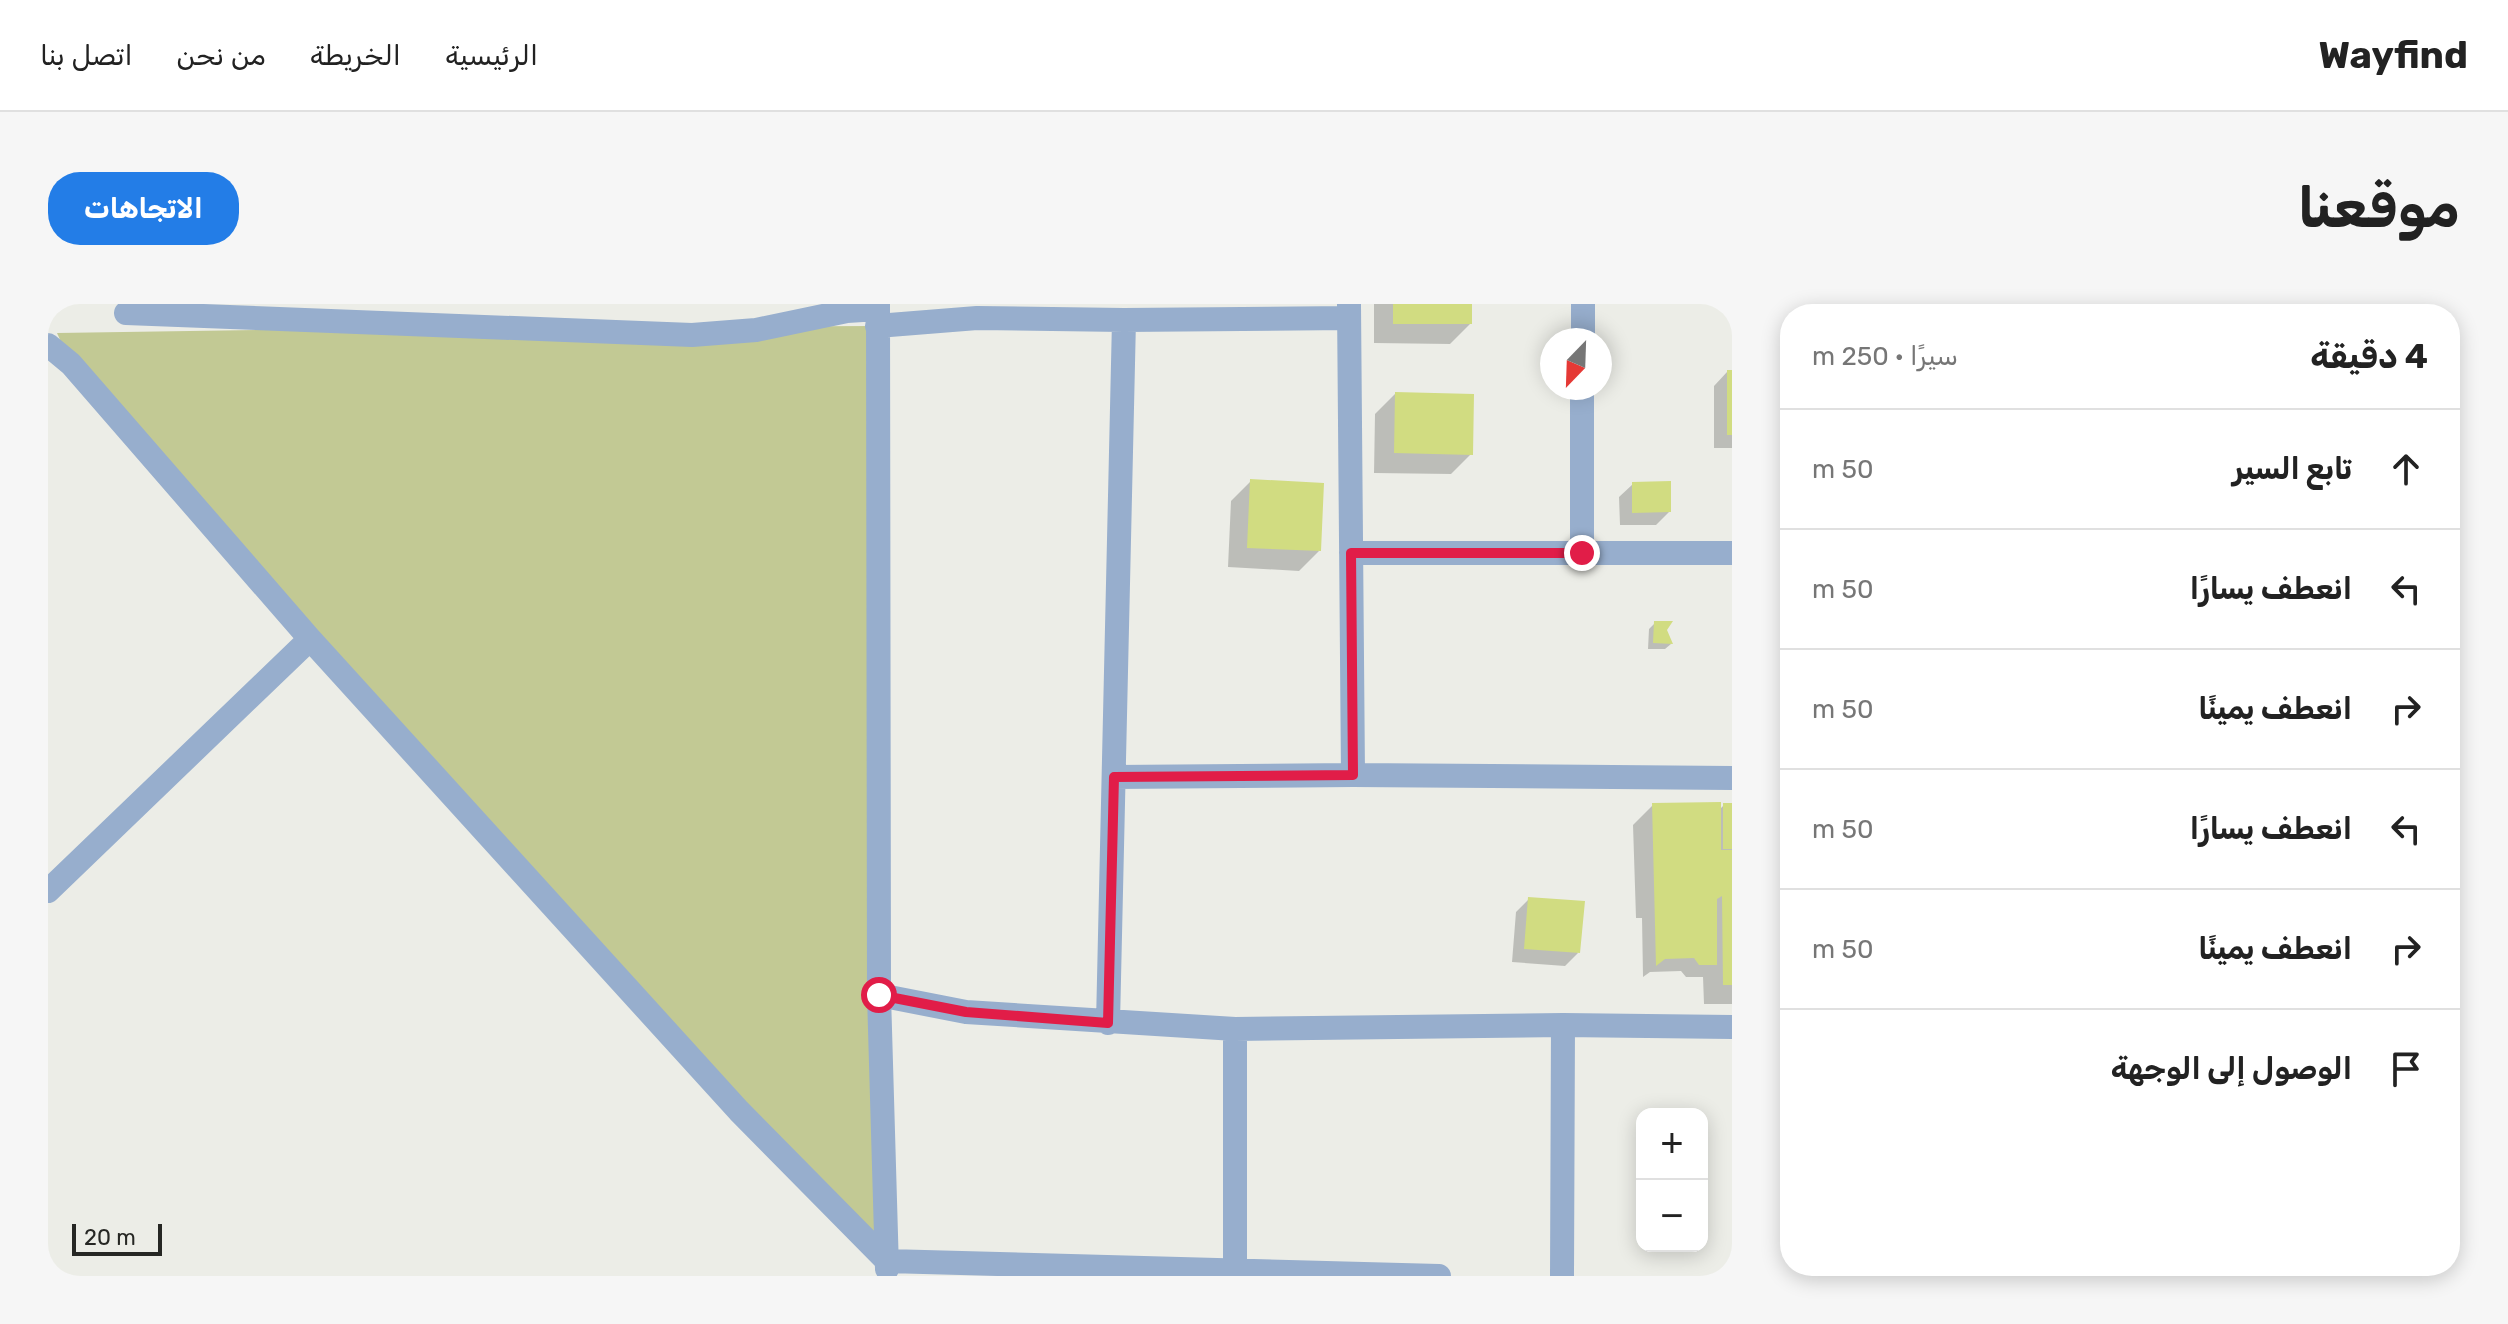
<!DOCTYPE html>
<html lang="ar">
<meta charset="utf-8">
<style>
body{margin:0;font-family:Rubik,Cairo,sans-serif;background:#f6f6f6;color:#222;direction:rtl}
.controls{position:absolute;right:24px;bottom:24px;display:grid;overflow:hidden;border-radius:16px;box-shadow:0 4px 20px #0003}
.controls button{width:72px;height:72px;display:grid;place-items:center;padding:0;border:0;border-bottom:2px solid #e0e0e0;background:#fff;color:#222;font:40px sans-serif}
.compass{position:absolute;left:1492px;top:24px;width:72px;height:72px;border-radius:50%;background:#fff;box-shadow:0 4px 20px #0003;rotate:203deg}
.scale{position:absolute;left:24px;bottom:20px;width:90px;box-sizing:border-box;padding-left:8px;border:4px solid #262724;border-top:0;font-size:22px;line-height:28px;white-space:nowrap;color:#262724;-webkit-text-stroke:6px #ecede7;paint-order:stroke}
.stop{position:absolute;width:24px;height:24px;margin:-18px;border:6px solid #e11d48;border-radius:50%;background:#fff}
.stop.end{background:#e11d48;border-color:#fff;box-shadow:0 2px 8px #0008}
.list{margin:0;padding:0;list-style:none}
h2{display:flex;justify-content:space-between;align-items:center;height:104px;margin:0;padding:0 32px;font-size:34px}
h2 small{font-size:26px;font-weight:400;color:#767676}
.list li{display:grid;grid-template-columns:52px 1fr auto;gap:24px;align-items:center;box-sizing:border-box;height:120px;padding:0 32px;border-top:2px solid #e0e0e0}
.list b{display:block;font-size:30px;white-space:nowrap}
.list em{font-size:26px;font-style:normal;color:#767676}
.icon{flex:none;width:44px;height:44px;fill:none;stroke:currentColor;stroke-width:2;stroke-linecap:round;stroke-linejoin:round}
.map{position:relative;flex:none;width:1684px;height:972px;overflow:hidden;direction:ltr;border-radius:32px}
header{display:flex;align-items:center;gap:48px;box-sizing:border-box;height:112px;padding:0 40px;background:#fff;border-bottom:2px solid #e0e0e0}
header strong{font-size:38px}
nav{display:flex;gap:44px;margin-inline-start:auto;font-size:28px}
.intro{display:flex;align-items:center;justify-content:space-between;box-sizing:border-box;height:192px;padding:0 48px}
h1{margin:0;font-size:56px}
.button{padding:20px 36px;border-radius:32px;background:#237de7;color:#fff;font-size:28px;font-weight:700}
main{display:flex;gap:48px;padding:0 48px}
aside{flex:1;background:#fff;border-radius:32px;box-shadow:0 4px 20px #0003}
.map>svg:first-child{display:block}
.green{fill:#c2c994}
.shadow{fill:#0003}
.building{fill:#d1dc81}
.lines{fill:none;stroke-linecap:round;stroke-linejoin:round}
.street{stroke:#97aecd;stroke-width:24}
.route{stroke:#e11d48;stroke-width:10}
</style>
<header>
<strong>Wayfind</strong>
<nav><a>الرئيسية</a><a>الخريطة</a><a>من نحن</a><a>اتصل بنا</a></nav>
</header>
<div class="intro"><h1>موقعنا</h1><a class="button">الاتجاهات</a></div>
<main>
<aside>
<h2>4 دقيقة<small>سيرًا · 250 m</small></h2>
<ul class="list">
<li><svg class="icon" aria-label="ahead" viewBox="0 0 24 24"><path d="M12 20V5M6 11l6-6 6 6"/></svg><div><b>تابع السير</b></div><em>50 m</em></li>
<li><svg class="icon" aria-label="left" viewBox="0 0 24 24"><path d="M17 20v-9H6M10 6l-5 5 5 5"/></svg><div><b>انعطف يسارًا</b></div><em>50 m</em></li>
<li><svg class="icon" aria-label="right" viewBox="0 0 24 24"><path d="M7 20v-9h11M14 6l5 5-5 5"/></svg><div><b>انعطف يمينًا</b></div><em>50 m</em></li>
<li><svg class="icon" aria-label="left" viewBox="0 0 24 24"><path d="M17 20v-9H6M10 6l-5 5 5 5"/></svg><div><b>انعطف يسارًا</b></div><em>50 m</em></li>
<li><svg class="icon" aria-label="right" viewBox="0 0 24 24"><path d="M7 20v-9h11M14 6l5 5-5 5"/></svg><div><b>انعطف يمينًا</b></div><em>50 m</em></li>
<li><svg class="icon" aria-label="arrive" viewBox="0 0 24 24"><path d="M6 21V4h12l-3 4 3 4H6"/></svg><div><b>الوصول إلى الوجهة</b></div></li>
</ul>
</aside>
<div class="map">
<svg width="1684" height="972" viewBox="0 0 1684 972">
<rect width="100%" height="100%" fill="#ecede7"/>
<path class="green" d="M829,22l10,935 -816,-897 -14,-31 324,-5z"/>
<path class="shadow" d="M1326,0h96v20l-20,20 -76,-1z
M1679,68h5v76h-18v-62z
M1347,90l76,60 -20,20 -77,-1 1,-59z
M1203,177l68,70 -20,20 -71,-4 3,-66z
M1585,180l36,28 -13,13h-36l-1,-28z
M1607,319l9,7 7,14 -6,5h-17l1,-20z
M1605,501l66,5 5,-5h8v199h-28l-1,-27h-17l-5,-6 -31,1 -7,5 -1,-59h-6l-3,-93z
M1481,595l49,54 -13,13 -53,-4 4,-50z"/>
<path class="building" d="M1345,0h79v20h-79z
M1679,66h5v65h-5z
M1347,88l79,2 -1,61 -79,-2z
M1202,175l74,4 -3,68 -74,-3z
M1623,177v31l-39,1v-31z
M1606,317h19l-6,9 6,14 -20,-1z
M1673,498v48h11v135h-9l-1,-89 -5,3v66h-18l-5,-7 -29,1 -9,7 -4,-163z
M1675,499h9v46h-9z
M1480,593l57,4 -5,52 -56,-4z"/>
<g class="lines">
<path class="street" d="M830,0l1,691 8,274
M1301,1l4,470
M78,9l566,22 64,-5 91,-19 31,-2
M829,22l100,-8 147,2 225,-2
M1535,36v-36
M0,41l23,19 239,275 429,472 148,150 552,15
M1303,249h381
M1534,249v-165
M1066,473l239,-2 379,3
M0,587l262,-252
M831,691l87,17 269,17 328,-4 169,2
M1060,719l16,-703
M1187,967v-242
M1514,972l1,-251"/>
</g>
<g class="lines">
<path class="route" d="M831,691l87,17 142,11 6,-246 239,-2 -2,-222h231"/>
</g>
</svg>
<div class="controls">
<button>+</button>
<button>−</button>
</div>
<svg class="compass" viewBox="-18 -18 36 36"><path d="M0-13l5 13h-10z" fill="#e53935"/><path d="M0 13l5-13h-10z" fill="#767676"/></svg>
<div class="scale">20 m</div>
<div class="stop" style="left:831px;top:691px"></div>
<div class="stop end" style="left:1534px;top:249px"></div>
</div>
</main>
